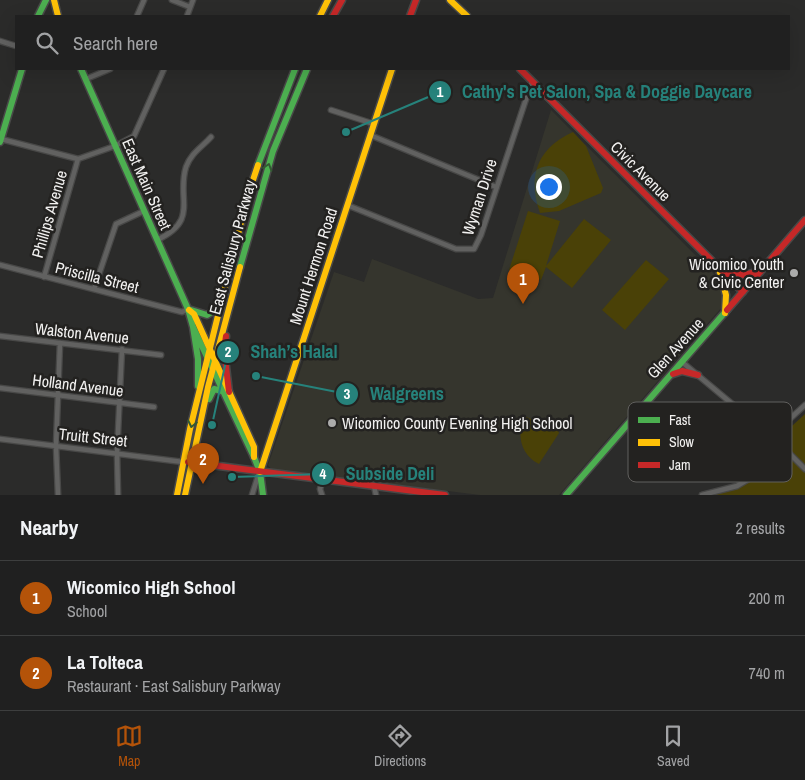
<!DOCTYPE html>
<meta charset="utf-8">
<style>
body{margin:0;font-family:"Archivo Narrow",sans-serif;background:#2d2d2d;color:#f1f3f6}
.you{position:absolute;left:548px;top:186px;width:18px;height:18px;margin:-12px;border:4px solid #fff;border-radius:50%;background:#1a73e8;box-shadow:0 0 0 8px #1a73e833}
.badge{display:grid;place-items:center;width:32px;height:32px;border-radius:50%;background:#b45309;color:#fff;font-size:16px;font-weight:700}
.pin{position:absolute;translate:-50% -41px;filter:drop-shadow(0 1px 2px #0008)}
.pin::after{content:'';position:absolute;top:26px;width:18px;height:15px;background:inherit;clip-path:polygon(0 0,100% 0,50% 100%)}
.list{margin:0;padding:0;list-style:none}
h2{display:flex;justify-content:space-between;align-items:center;height:65px;margin:0;padding:0 20px;font-size:21px}
h2 small{font-size:16px;font-weight:400;color:#a2a3a5}
.list li{display:grid;grid-template-columns:32px 1fr auto;gap:15px;align-items:center;box-sizing:border-box;height:75px;padding:0 20px;border-top:1px solid #3d3e3e}
.list b{display:block;font-size:19px;white-space:nowrap}
.list p{margin:0;font-size:16px;white-space:nowrap;color:#a2a3a5}
.list em{font-size:16px;font-style:normal;color:#a2a3a5}
.icon{flex:none;width:28px;height:28px;fill:none;stroke:currentColor;stroke-width:2;stroke-linecap:round;stroke-linejoin:round}
.map{position:relative;flex:none;width:805px;height:495px;overflow:hidden}
.search{position:absolute;background:#202020;box-shadow:0 5px 20px #0002;left:15px;right:15px;top:15px;height:55px;display:flex;align-items:center;gap:12px;box-sizing:border-box;padding:0 18px;border-radius:0px;color:#a2a3a5;font-size:19px}
.sheet{height:215px;background:#202020}
nav{display:flex;justify-content:space-around;align-items:center;box-sizing:border-box;height:70px;border-top:1px solid #3d3e3e;background:#202020;font-size:14px;color:#a2a3a5}
nav a{display:grid;justify-items:center;gap:2px}
nav .on{color:#b45309}
.map>svg:first-child{display:block}
.built{fill:#35352d}
.park{fill:#4a4107}
.lines{fill:none;stroke-linecap:round;stroke-linejoin:round}
.street-casing{stroke:#484847;stroke-width:7}
.fast-casing{stroke:#484847;stroke-width:9}
.slow-casing{stroke:#484847;stroke-width:9}
.jam-casing{stroke:#484847;stroke-width:9}
.street{stroke:#616160;stroke-width:4.5}
.fast{stroke:#4caf50;stroke-width:6}
.slow{stroke:#ffc107;stroke-width:6}
.jam{stroke:#c62828;stroke-width:6}
.oneway{stroke:#335a33}
.poi-dot{fill:#acacab;stroke:#232220;stroke-width:2}
.labels{text-anchor:middle;dominant-baseline:central;stroke-width:5;stroke-linejoin:round;paint-order:stroke}
.street-label{font-size:16px;fill:#f2f1f0;stroke:#232220}
.poi-label{font-size:16px;fill:#f2f1f0;stroke:#232220;text-anchor:end}
.key{fill:#232220;stroke:#61605e;stroke-width:1}
.key-label{font-size:14px;fill:#f2f1f0}
.leader{fill:none;stroke:#26827b;stroke-width:2}
.callout-dot{fill:#26827b;stroke:#232220;stroke-width:2}
.mark-label{font-size:15px;text-anchor:middle;font-weight:bold;fill:#fff}
.callout-label{font-size:18px;text-anchor:middle;font-weight:bold;fill:#26827b;stroke:#232220;stroke-width:5;stroke-linejoin:round;paint-order:stroke}
</style>
<div class="map">
<svg width="805" height="495" viewBox="0 0 805 495">
<rect width="100%" height="100%" fill="#2b2b2a"/>
<path class="built" d="M551,110l167,168 5,15 -1,14 -163,188h-79l-209,-26 -3,-4 66,-193 30,10 8,-23 106,40 15,-1z"/>
<path class="park" d="M573,132l13,14 17,42 -2,5 -42,18 -19,2c-13,-36 -3,-65 33,-81z
M528,211l32,10 -14,45 38,-47 27,21 -39,48 -26,-21 -5,13 -32,-10z
M646,260l23,19 -44,51 -23,-20z
M805,414v81h-96l27,-6 41,-23 4,-30z
M524,416l34,14 1,3 -20,31c-18,-9 -23,-29 -15,-48z"/>
<g class="lines">
<g class="street-casing">
<path id="street" d="M172,0l18,7
M137,16l7,-16
M187,16l6,-16
M0,41l16,5
M86,79l24,-10
M331,110l43,14
M370,135l126,52
M1,139l77,20 37,-13 19,-10 30,-67
M347,205l109,44h18l7,-14 51,-154
M157,240c43,-20 19,-41 29,-73 5,-14 16,-20 25,-30
M0,265l182,47 6,-3
M44,277l34,-118
M94,289l22,-65 28,-13
M0,336l161,19
M682,362l97,81 26,26
M0,388l154,19
M771,436l34,-31
M0,439l183,23
M374,486l2,9
M58,495l-2,-49 4,-103
M118,495l-1,-42 5,-104
M252,495l7,-22
M322,495l-2,-6 3,-9
M702,495l35,-9 37,-22 5,-21"/>
</g>
<g class="fast-casing">
<path id="fast" d="M38,16l8,-16
M81,69l107,240 5,18 61,130 6,15 3,23
M0,142l22,-73
M258,165l37,-96
M240,267l33,-116 34,-82
M188,309l19,6 8,-5 3,-9
M193,327l5,32v27
M209,399l5,-10 8,2
M566,495l161,-185"/>
</g>
<g class="slow-casing">
<path id="slow" d="M54,0l4,16
M450,0l17,16
M320,16l8,-16
M719,269l7,26 -1,18
M189,310l5,4 60,133v10
M260,472l132,-403
M177,495l13,-66 57,-231 11,-33
M185,495l23,-108 32,-120"/>
</g>
<g class="jam-casing">
<path id="jam" d="M333,16l9,-16
M410,16l6,-16
M520,69l223,223
M722,269l22,6 16,-4
M727,310l78,-90
M226,336l-2,14 5,42
M673,374l9,-3 16,4
M188,462l257,33"/>
</g>
<use href="#street" class="street"/>
<use href="#fast" class="fast"/>
<use href="#slow" class="slow"/>
<use href="#jam" class="jam"/>
</g>
<defs><path id="oneway-chevron" d="M-2-3.5L2.5 0L-2 3.5" fill="none" stroke-width="1.6" stroke-linecap="round" stroke-linejoin="round" transform="scale(1.25)"/></defs>
<g class="oneway">
<use href="#oneway-chevron" transform="translate(268 167) rotate(-72)"/>
<use href="#oneway-chevron" transform="translate(192 424) rotate(103)"/>
</g>
<g class="poi-dot">
<circle cx="794" cy="273" r="5"/>
<circle cx="332" cy="423" r="5"/>
</g>
<g class="labels">
<g class="street-label">
<text transform="translate(641 171) rotate(45)">Civic Avenue</text>
<text transform="translate(147 184) rotate(66)">East Main Street</text>
<text transform="translate(479 197) rotate(-72)">Wyman Drive</text>
<text transform="translate(49 214) rotate(-74)">Phillips Avenue</text>
<text transform="translate(232 247) rotate(-75)">East Salisbury Parkway</text>
<text transform="translate(313 266) rotate(-72)">Mount Hermon Road</text>
<text transform="translate(97 277) rotate(14)">Priscilla Street</text>
<text transform="translate(82 333) rotate(6)">Walston Avenue</text>
<text transform="translate(675 348) rotate(-48)">Glen Avenue</text>
<text transform="translate(78 385) rotate(7)">Holland Avenue</text>
<text transform="translate(93 437) rotate(6)">Truitt Street</text>
</g>
<g class="poi-label">
<text x="784" y="264">Wicomico Youth<tspan x="784" dy="18">&amp; Civic Center</tspan></text>
<text x="342" y="423" text-anchor="start">Wicomico County Evening High School</text>
</g>
</g>
<rect x="628" y="402" width="164" height="80" rx="8" class="key"/>
<rect x="638" y="417" width="22" height="6" fill="#4caf50"/>
<rect x="638" y="439" width="22" height="7" fill="#ffc107"/>
<rect x="638" y="462" width="22" height="6" fill="#c62828"/>
<g class="key-label">
<text x="669" y="425">Fast</text>
<text x="669" y="447">Slow</text>
<text x="669" y="470">Jam</text>
</g>
<path class="leader" d="M346 132L440 92M212 425L228 352M256 376L347 394M232 477L323 474"/>
<g class="callout-dot">
<circle cx="346" cy="132" r="5"/>
<circle cx="212" cy="425" r="5"/>
<circle cx="256" cy="376" r="5"/>
<circle cx="232" cy="477" r="5"/>
<circle cx="440" cy="92" r="12"/>
<circle cx="228" cy="352" r="12"/>
<circle cx="347" cy="394" r="12"/>
<circle cx="323" cy="474" r="12"/>
</g>
<g class="mark-label">
<text x="440" y="97">1</text>
<text x="228" y="357">2</text>
<text x="347" y="399">3</text>
<text x="323" y="479">4</text>
</g>
<g class="callout-label">
<text x="607" y="98">Cathy's Pet Salon, Spa &amp; Doggie Daycare</text>
<text x="294" y="358">Shah’s Halal</text>
<text x="407" y="400">Walgreens</text>
<text x="390" y="480">Subside Deli</text>
</g>
</svg>
<div class="you"></div>
<div class="pin badge" style="left:523px;top:304px">1</div>
<div class="pin badge" style="left:203px;top:484px">2</div>
<div class="search"><svg class="icon" aria-label="search" viewBox="0 0 24 24"><circle cx="10" cy="10" r="6"/><path d="M15 15l6 6"/></svg>Search here</div>
</div>
<section class="sheet">
<h2>Nearby<small>2 results</small></h2>
<ul class="list">
<li><span class="badge">1</span><div><b>Wicomico High School</b><p>School</p></div><em>200 m</em></li>
<li><span class="badge">2</span><div><b>La Tolteca</b><p>Restaurant · East Salisbury Parkway</p></div><em>740 m</em></li>
</ul>
</section>
<nav>
<a class="on"><svg class="icon" aria-label="map" viewBox="0 0 24 24"><path d="M3 6l6-2 6 2 6-2v14l-6 2-6-2-6 2zM9 4v14M15 6v14"/></svg>Map</a>
<a><svg class="icon" aria-label="directions" viewBox="0 0 24 24"><path d="M12 3l9 9-9 9-9-9zM9 14v-3h6M13 9l2 2-2 2"/></svg>Directions</a>
<a><svg class="icon" aria-label="saved" viewBox="0 0 24 24"><path d="M7 4h10v16l-5-4-5 4z"/></svg>Saved</a>
</nav>
